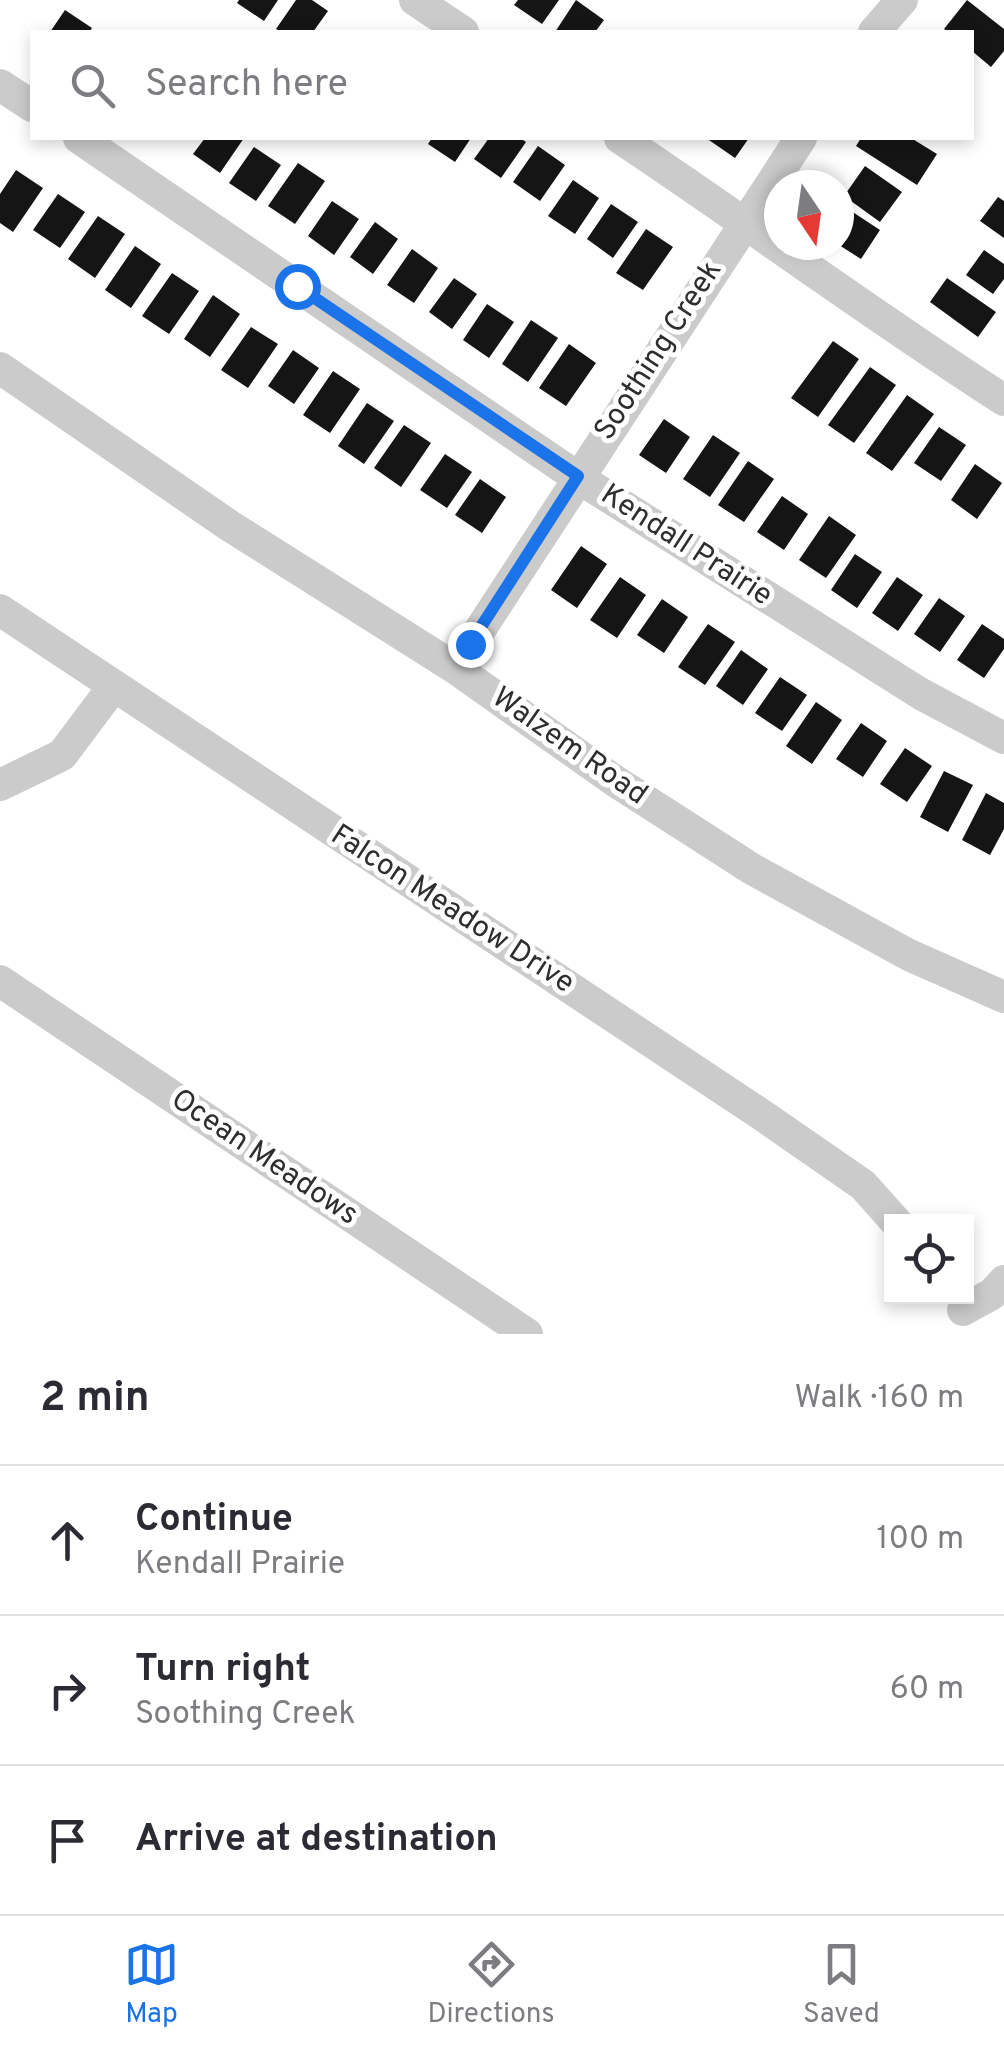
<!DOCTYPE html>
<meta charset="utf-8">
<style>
body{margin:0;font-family:Overpass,sans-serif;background:#f7f7f7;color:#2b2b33}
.controls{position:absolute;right:30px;bottom:30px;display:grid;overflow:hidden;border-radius:0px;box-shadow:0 5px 15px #0003}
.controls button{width:90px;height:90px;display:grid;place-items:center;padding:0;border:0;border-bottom:2px solid #e1e1e2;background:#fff;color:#2b2b33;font:50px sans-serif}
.compass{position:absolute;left:764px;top:170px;width:90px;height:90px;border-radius:50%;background:#fff;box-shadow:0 5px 15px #0003;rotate:167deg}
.stop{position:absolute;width:30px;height:30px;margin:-22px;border:8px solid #1a73e8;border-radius:50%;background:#fff}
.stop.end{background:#1a73e8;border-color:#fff;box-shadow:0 2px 10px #0008}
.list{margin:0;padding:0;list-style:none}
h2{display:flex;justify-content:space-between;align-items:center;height:130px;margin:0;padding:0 40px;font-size:42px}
h2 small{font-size:32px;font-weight:400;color:#7c7c81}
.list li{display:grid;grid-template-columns:65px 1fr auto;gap:30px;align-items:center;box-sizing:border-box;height:150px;padding:0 40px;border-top:2px solid #e1e1e2}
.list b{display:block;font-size:38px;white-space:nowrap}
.list p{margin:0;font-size:32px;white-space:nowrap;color:#7c7c81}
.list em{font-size:32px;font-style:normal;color:#7c7c81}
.icon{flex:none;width:55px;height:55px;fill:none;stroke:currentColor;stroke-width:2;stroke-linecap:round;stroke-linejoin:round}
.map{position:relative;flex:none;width:1004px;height:1334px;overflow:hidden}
.search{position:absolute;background:#fff;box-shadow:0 5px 15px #0003;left:30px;right:30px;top:30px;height:110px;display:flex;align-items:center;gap:25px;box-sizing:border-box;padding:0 35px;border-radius:0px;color:#7c7c81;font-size:38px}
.sheet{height:580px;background:#fff}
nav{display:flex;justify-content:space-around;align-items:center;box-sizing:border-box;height:140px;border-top:2px solid #e1e1e2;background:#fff;font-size:28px;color:#7c7c81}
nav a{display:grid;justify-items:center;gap:5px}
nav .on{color:#1a73e8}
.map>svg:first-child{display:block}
.building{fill:#151515}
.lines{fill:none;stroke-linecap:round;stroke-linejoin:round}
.minor{stroke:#cbcbcb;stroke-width:32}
.route{stroke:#1a73e8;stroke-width:12}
.labels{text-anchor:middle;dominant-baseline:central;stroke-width:10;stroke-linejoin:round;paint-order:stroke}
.street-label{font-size:30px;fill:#2e2e2e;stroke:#fff}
</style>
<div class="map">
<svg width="1004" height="1334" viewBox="0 0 1004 1334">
<rect width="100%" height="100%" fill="#fff"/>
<path class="building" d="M239,0h39l-14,21 -27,-18z
M296,0h16l16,11 -15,21h-31l-6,-3z
M518,0h41l-17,24 -28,-19z
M576,0l28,20 -9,12h-40z
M967,0l37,29v22l-13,16 -19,-16v-19h-24l-4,-3z
M65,10l27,18 -3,4h-39z
M205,138h39l-24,35 -27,-19z
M432,138h39l-16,24 -27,-18z
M489,138h31l6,4 -25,36 -27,-19z
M706,138h43l-14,20z
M861,138h50l26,16 -20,31 -61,-39z
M538,146l27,19 -25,36 -27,-19z
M254,147l27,18 -25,36 -27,-18z
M298,163l27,18 -30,43 -27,-18z
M865,166l37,26 -22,30 -36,-26z
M16,170l27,18 -30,44 -13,-9v-29z
M573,180l26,18 -24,36 -27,-18z
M58,194l27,18 -25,36 -27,-18z
M998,197l6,4v37l-24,-17z
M332,201l27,18 -25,36 -26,-19z
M839,203l41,27 -19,29 -22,-14z
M611,204l27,18 -25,36 -26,-19z
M98,216l27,18 -30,44 -27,-19z
M375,222l23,17 -25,35 -23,-17z
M646,229l27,18 -30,43 -27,-17z
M135,246l26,18 -30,44 -26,-18z
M412,249l26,19 -24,35 -27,-18z
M984,250l20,14v15l-11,15 -27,-19z
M172,273l27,18 -30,43 -27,-18z
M454,278l23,16 -25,35 -23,-17z
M947,278l49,34 -18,25 -48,-35z
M213,295l27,19 -30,43 -26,-18z
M487,304l27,18 -25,36 -26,-18z
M531,320l27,18 -30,44 -26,-18z
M251,327l27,17 -30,44 -27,-18z
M833,341l26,18 -41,58 -27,-19z
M569,344l27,19 -30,43 -27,-18z
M293,350l26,18 -25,36 -26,-18z
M870,367l26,18 -42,58 -26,-18z
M333,371l27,18 -30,44 -27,-18z
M907,395l27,19 -42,57 -26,-18z
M367,403l27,18 -30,43 -26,-18z
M664,419l26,18 -24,36 -27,-18z
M404,425l27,18 -30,44 -27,-19z
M939,427l27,18 -25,36 -27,-18z
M713,435l27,18 -30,44 -27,-18z
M445,454l27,18 -25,36 -27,-18z
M748,461l26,18 -30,43 -26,-17z
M975,464l27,19 -25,36 -26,-19z
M480,479l26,18 -24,36 -27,-18z
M782,496l26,18 -24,36 -27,-18z
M829,516l27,19 -30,43 -27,-18z
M581,546l26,18 -30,44 -26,-18z
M855,554l27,18 -25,36 -26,-18z
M620,577l26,18 -29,43 -27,-18z
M897,577l26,18 -25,36 -26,-18z
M939,598l26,18 -25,36 -26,-18z
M662,599l26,18 -24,36 -27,-18z
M708,624l27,18 -30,43 -27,-18z
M982,624l22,15v10l-20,29 -27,-18z
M741,650l27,19 -25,36 -27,-19z
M780,677l27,18 -25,36 -27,-18z
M816,702l26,18 -30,44 -26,-18z
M861,723l26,18 -24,36 -27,-18z
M905,748l27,18 -25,36 -27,-18z
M944,771l29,14 -25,47 -28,-15z
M986,793l18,10v26l-14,26 -28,-15z"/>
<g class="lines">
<path class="minor" d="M415,0l48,32
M874,32l28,-32
M0,85l32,21
M79,138l498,339 344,217 83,44
M620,138c129,86 253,178 384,262
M0,368l230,158 225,142 160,113 137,88 157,86 95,42
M0,610l762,505 101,70 33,37
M455,668l346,-530
M0,785l62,-30 51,-68
M0,981l527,353
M963,1310l29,-16 12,-13"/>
</g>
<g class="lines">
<path class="route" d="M297,286l281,190 -108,168"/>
</g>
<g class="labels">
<g class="street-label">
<text transform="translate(659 351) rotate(-57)">Soothing Creek</text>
<text transform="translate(686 546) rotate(33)">Kendall Prairie</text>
<text transform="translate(569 747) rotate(35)">Walzem Road</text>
<text transform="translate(452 910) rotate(33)">Falcon Meadow Drive</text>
<text transform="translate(264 1158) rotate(34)">Ocean Meadows</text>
</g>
</g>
</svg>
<div class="controls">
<button><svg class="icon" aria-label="locate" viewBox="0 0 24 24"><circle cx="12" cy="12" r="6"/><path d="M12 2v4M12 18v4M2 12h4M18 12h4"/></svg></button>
</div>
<svg class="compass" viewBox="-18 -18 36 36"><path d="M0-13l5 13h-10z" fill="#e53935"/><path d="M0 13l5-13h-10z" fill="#7c7c81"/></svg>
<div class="stop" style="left:297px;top:286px"></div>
<div class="stop end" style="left:470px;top:644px"></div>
<div class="search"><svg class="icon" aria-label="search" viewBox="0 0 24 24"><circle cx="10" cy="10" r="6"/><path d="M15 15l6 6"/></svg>Search here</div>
</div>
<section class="sheet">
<h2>2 min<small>Walk · 160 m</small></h2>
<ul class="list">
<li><svg class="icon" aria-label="ahead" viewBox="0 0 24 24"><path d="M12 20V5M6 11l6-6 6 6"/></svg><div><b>Continue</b><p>Kendall Prairie</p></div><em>100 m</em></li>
<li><svg class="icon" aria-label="right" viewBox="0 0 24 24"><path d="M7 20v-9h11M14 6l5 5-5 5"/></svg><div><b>Turn right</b><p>Soothing Creek</p></div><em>60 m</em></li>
<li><svg class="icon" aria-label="arrive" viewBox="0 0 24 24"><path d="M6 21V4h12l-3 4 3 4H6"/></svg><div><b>Arrive at destination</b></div></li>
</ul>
</section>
<nav>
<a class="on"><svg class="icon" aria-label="map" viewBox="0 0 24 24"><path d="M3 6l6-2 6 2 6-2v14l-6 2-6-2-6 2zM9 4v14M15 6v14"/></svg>Map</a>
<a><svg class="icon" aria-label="directions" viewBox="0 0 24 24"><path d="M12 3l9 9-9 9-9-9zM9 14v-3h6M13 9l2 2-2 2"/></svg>Directions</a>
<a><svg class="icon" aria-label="saved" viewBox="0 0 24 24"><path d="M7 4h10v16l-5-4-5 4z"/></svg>Saved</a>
</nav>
